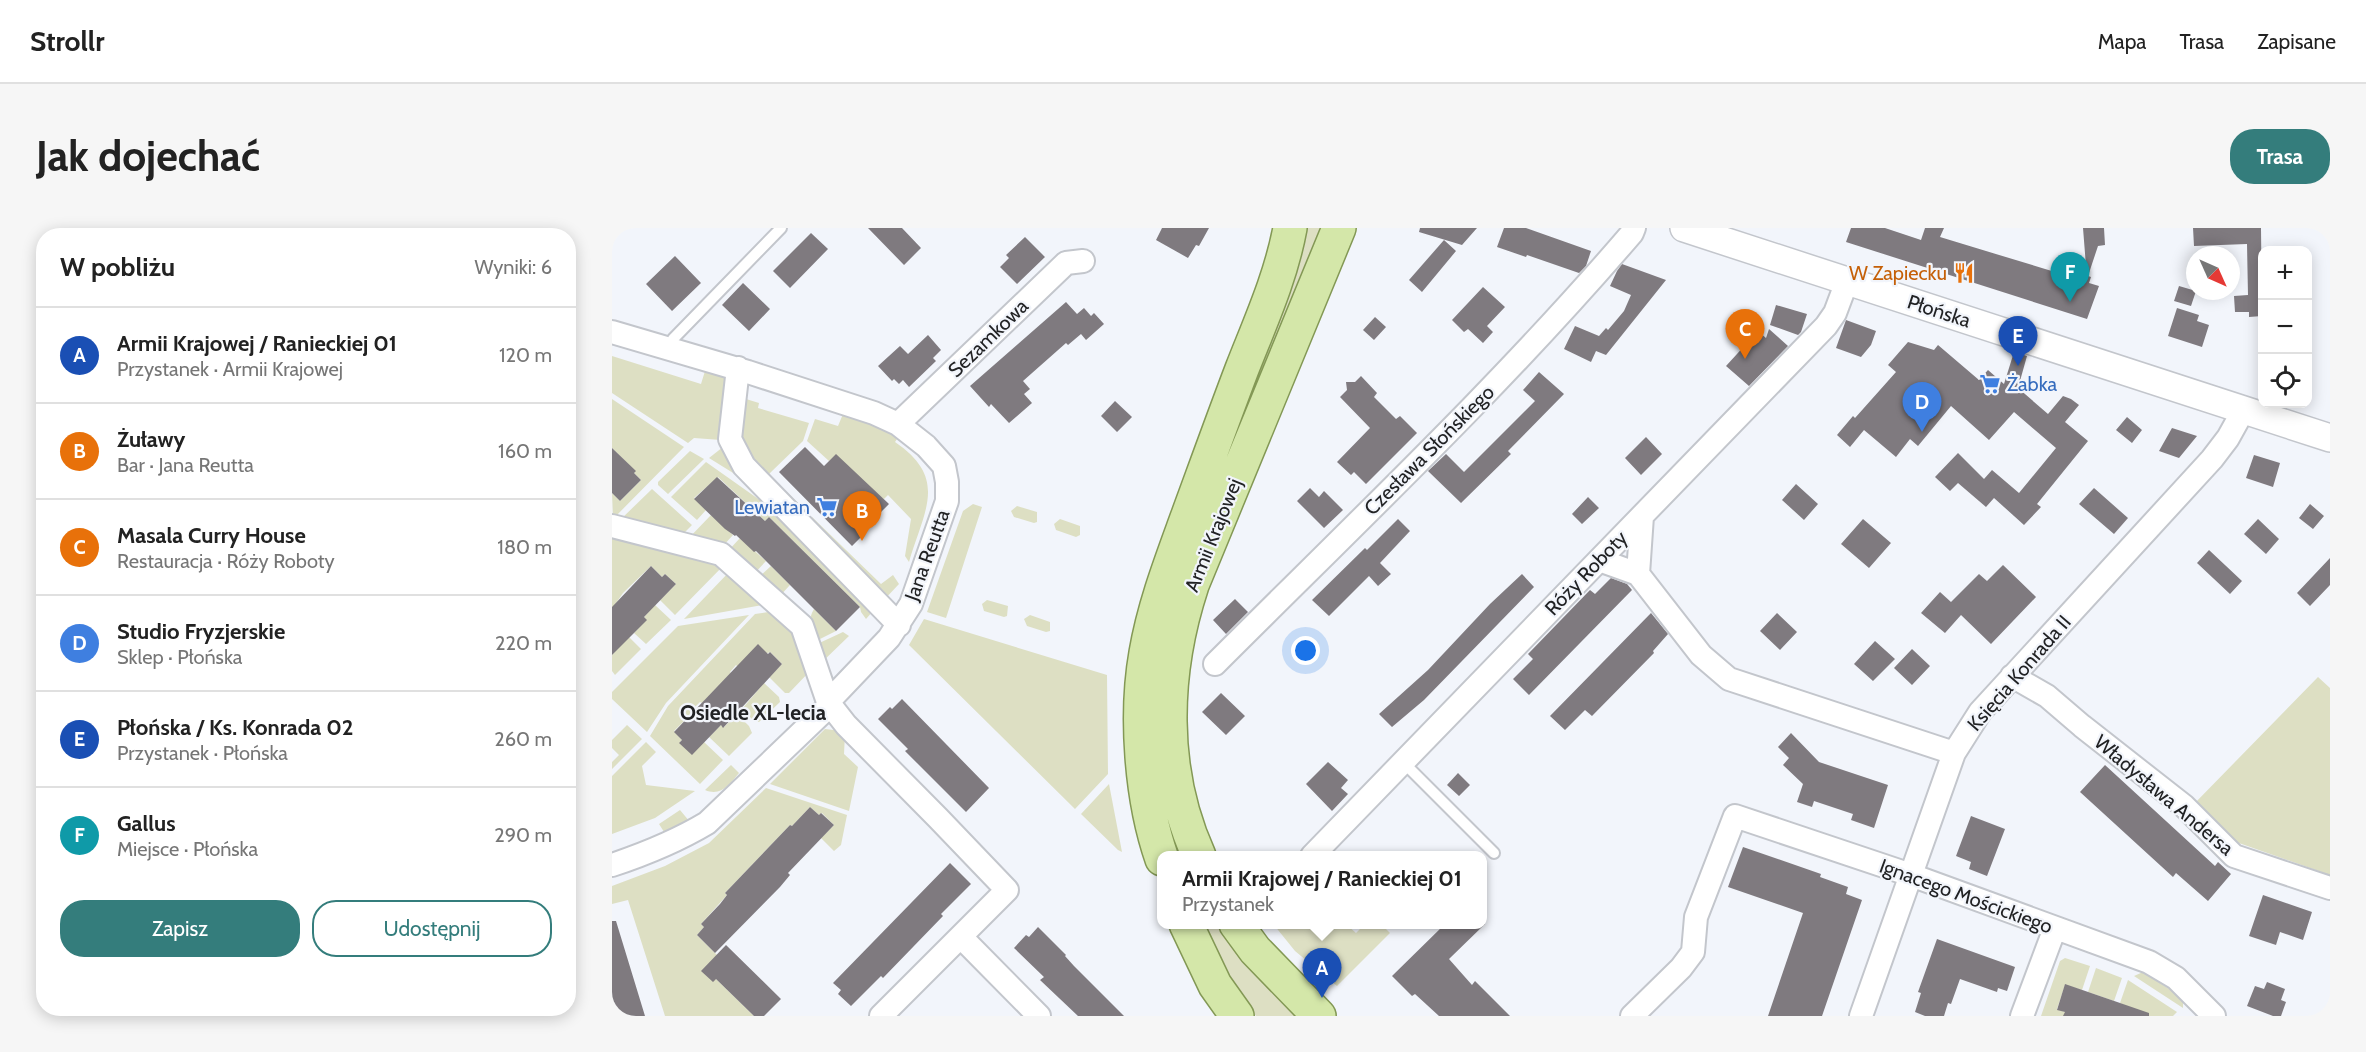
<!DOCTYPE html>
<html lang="pl">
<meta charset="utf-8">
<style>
body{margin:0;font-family:Cabin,sans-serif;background:#f6f6f6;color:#222}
.controls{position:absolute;right:18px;top:18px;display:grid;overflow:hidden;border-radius:12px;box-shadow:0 3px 15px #0003}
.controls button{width:54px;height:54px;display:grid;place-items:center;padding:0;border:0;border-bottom:2px solid #e0e0e0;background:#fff;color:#222;font:30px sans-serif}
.compass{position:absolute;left:1574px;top:18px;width:54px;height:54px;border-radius:50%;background:#fff;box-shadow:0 3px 15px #0003;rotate:135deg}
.you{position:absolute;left:694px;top:423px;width:21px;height:21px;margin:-15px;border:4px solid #fff;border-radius:50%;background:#1a73e8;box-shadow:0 0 0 9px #1a73e833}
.badge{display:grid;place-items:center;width:39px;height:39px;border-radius:50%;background:#347d7c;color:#fff;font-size:20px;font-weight:700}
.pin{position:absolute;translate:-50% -50px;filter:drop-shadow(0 2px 3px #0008)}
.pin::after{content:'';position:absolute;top:32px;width:21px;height:18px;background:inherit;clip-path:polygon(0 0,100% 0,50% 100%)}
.popup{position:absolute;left:545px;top:623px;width:330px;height:78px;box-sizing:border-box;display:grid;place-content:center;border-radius:12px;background:#fff;filter:drop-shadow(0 2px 4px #0005);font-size:20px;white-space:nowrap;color:#767676}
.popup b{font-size:22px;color:#222}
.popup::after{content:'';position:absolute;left:50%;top:100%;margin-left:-12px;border:12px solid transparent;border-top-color:#fff}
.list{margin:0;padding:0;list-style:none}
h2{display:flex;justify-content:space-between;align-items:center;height:78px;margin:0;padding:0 24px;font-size:26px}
h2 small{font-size:20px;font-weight:400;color:#767676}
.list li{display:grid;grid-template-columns:39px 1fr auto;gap:18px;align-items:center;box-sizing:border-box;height:96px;padding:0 24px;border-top:2px solid #e0e0e0}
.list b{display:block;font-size:22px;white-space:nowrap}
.list p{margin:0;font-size:20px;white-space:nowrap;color:#767676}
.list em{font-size:20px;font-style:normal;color:#767676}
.actions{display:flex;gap:12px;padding:18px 24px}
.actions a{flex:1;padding:14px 0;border:2px solid #347d7c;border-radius:24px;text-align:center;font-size:21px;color:#347d7c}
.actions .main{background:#347d7c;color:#fff}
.icon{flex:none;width:33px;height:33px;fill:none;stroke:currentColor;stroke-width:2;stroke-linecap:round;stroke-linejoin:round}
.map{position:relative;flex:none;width:1718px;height:788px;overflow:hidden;border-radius:24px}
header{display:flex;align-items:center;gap:36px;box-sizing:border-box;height:84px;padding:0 30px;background:#fff;border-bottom:2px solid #e0e0e0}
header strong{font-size:28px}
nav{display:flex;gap:33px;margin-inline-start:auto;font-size:21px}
.intro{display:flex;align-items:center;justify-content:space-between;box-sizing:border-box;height:144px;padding:0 36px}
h1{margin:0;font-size:42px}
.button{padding:15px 27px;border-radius:24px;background:#347d7c;color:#fff;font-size:21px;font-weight:700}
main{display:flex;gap:36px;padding:0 36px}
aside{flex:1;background:#fff;border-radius:24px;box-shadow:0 3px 15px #0003}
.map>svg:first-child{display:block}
.green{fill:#dddfc3}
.building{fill:#7f7a7f}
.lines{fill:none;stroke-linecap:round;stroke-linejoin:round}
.service-casing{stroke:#c3c6cc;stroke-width:14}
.minor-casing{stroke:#c3c6cc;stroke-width:26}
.tertiary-casing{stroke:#c3c6cc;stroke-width:30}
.primary-casing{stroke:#839855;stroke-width:36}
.service{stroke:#fff;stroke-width:10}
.minor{stroke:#fff;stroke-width:22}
.tertiary{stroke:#fff;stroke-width:27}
.primary{stroke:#d4e7a9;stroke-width:33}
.labels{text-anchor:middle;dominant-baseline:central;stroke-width:4.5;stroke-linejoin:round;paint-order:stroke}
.food-label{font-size:20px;fill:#c56008;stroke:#f2f5fb;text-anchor:end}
.street-label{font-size:20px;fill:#212224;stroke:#f2f5fb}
.shop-label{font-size:20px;fill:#366cbe;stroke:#f2f5fb;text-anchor:start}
.neighbourhood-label{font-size:21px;font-weight:bold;fill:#212224;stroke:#f2f5fb}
</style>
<header>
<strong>Strollr</strong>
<nav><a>Mapa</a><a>Trasa</a><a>Zapisane</a></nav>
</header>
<div class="intro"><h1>Jak dojechać</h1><a class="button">Trasa</a></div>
<main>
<aside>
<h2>W pobliżu<small>Wyniki: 6</small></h2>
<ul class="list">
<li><span class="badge" style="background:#1a4fb4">A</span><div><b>Armii Krajowej / Ranieckiej 01</b><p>Przystanek · Armii Krajowej</p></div><em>120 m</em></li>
<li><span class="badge" style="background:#e8710a">B</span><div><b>Żuławy</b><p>Bar · Jana Reutta</p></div><em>160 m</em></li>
<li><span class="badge" style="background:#e8710a">C</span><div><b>Masala Curry House</b><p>Restauracja · Róży Roboty</p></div><em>180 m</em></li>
<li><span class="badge" style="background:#3f7fe0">D</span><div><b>Studio Fryzjerskie</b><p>Sklep · Płońska</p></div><em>220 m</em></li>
<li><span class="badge" style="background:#1a4fb4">E</span><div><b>Płońska / Ks. Konrada 02</b><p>Przystanek · Płońska</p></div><em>260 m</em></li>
<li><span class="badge" style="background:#0f9aa8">F</span><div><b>Gallus</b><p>Miejsce · Płońska</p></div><em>290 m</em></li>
</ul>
<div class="actions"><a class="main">Zapisz</a><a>Udostępnij</a></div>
</aside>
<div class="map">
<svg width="1718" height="788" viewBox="0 0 1718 788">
<rect width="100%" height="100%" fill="#f2f5fb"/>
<path class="green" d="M689,0h26l-145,350z
M0,128l89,28 4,-13 23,8 -7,61 -27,-2 -6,5 -76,-50z
M0,171l72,48 -71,72 -1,-26 8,8 21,-21 -7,-7 1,-2 -23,-23z
M134,171l13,4 -1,5 51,15 -6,18 -34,33 33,33 -3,4 -50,-53 -8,-23 1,-35z
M231,186l28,9 28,13 -4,6c54,37 29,68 14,120l-4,-6 6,-37 -23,-24 -4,4 -8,-5 -40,-39 -7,6 -22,-20 8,-22 23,7z
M111,219l15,29 -29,-18z
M78,223l14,8 -36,35 -10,-9v-3z
M94,234l68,48 99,101 -7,8 -5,-7 -1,-5 -91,-90 -4,4 -47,-44 -24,21 12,12 -9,10 -26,-23z
M40,261l40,36 -13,13 -60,-17z
M361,276l9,3 -36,111 -19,-6 36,-101z
M405,278l20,6v10l-3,1 -20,-6 -3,-6z
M99,287l22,20 -11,12 -35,-7z
M200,289l69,67 12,-9 6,9 -16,17 -75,-79z
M448,291l20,7v9l-4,2 -20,-7 -2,-6z
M0,305l113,31 -50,51 -15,-15 16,-16 -11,-10 -3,3 -11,-11 -28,27 -11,16z
M128,310l26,23 -13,14 -25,-24z
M159,338l19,19 -12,13 -21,-19z
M119,342l37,34 -84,15z
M375,372l21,6 -1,10 -3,1 -20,-6 -2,-7z
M43,377l16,15 -25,24 -12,-11 12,-13 -2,-3z
M202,381l22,22 -22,11c-4,-12 -7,-21 0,-33z
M163,383l22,19 14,40 -22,23h-4l-16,-16 13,-13 -12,-12 -32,15 -2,-2 -6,7 1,1 -29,30 -2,-1 -8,8 1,2 -19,19 8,9 -2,2h24l19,18 -23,24 -50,-48 18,-30 87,-92z
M137,387l-83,88 -19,29 -35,-33v-7l66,-66z
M418,387l20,7v9l-4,1 -19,-6 -3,-7z
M312,391l183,56 1,99 -33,35 -166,-164z
M231,404l6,4 -29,28 -5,-19z
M16,408l13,13 -26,26 -3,-4v-16z
M1706,449l12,11v187l-94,-33 -43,-37z
M152,455l15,14 1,5 -21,20h-4l-13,-13z
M125,486l12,12 3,7 -23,23 -20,-19 12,-12 3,2z
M15,497l15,14 -30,30v-7l7,-7 -7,-7v-8z
M213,501l17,2 3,3 -1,20 14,13 -9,44 -79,-27z
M34,514l10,10 -14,14 4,19 49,6 -40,27 -43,16v-58z
M119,537l8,8c-9,11 -18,24 -34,17z
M497,556l13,68 -4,-2 -37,-36z
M154,560l81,27 -6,30 -7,6 -13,-13 13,-13 -12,-12 -3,2 -9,-8 -18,19 -2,-1 -65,68 2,2 -26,29 3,3 -7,8 20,20 -1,24 38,37h-89l-37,-116 -16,4v-18l53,-20 44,-23z
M68,582l10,12 -24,13 -7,-11z
M587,697h22l80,91h-45l-21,-27z
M662,697h73l9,8 8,-8h18l8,8 -53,53 -42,-35z
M1453,730l25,8 -8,24 -17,-5 -8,24 8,3v4h-24l19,-55z
M1484,740l26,10 -8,23 -26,-9z
M1531,744l40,26v10l-49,-32z
M1516,752l49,32 -4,4h-28l-25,-13z"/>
<path class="building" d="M256,0h34l19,20 -17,17z
M550,0h47l-10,18 -3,-1 -8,13 -32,-18z
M808,0h57l-15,17 -43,-13z
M892,0h22l65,23 -5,15 -7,7 -52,-18 -1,2 -29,-10z
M1239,0h34l36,12 4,-12h19l-4,9 115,35 5,-14 26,8 -3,-38h21l1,17 -7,1 -10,30 3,1 -2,6 10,3 -12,33 -241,-77z
M1581,0h68l1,88 -13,1v-5h-14l-1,-16 14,-1 -1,-51 -53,2z
M199,5l17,16 -38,39 -17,-17z
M413,9l20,20 -28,27 -17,-17 9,-9 -3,-3z
M832,12l12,11 -34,41 -13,-12z
M63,28l26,27 -29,28 -26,-27z
M1010,36l44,16 -60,75 -10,-4 -5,11 -27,-13 11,-23 24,10 7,-8 2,2 16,-19 7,-16 -21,-9 7,-15z
M131,55l27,26 -21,22 -27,-26z
M1567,58l17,5 -5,15 -17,-5z
M871,59l22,20 -18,19 6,6 -10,11 -15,-14 -4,3 -12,-12z
M454,74l11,12 7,-6 7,8 3,-3 10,11 -18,16 -5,-6 -13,11 -2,-2 -43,38 7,8 -6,5 8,9 -23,20 -18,-19 -2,3 -19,-21z
M1164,77l31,9 -6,18 -3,3 -28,-10z
M1565,80l22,7 -2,6 12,4 -7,22 -34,-11z
M763,89l11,10 -12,13 -11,-10z
M1234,92l30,11 -5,14 -10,12 -25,-9z
M1157,101l19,17 -39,40 -23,-20 32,-35 8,7z
M316,107l13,15 -8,8 3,3 -27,26 -6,-7 -4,4 -5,-5 -2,2 -14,-15 22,-20 8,8z
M1296,114l26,8 4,-5 41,35 9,-10 16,14 10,-32 13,4 -9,32 30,26 15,-18 8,3 8,6 -14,17 23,19 -51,63 4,3 -17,18 -30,-27 -8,9 -28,-24 -8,8 -15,-14 23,-24 26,26 8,-9 27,23 37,-45 -42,-36 -25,28 -38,-34 -33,40 -8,-7 -14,18 -32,-27 -14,17 -13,-12 16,-19 2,2 41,-46 -8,-7z
M927,144l25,22 -56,57 3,3 -50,49 -33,-32 18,-17 18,18 71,-71 -12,-11z
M749,148l16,17 -3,4 22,22 4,-3 17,17 -51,51 -12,-12 -3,3 -14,-13 33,-34 -30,-31 7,-7 -1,-8h9z
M503,173l17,16 -15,15 -16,-16z
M1515,189l15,13 -10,13 -16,-13z
M1560,200l25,8 -18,22 -20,-7z
M1034,209l16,17 -21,21 -16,-17z
M193,219l19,19 12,-12 53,50 -29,29 3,2 -11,11 -73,-74z
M0,220l24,23 -2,2 7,7 -21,21 -8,-8z
M1642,227l26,8 -7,24 -27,-9z
M105,249l48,44 4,-4 91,90 -24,24 -80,-80 -2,1 -18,-17 -1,1 -10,-7 -31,-30z
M1184,256l22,20 -14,16 -22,-20z
M698,260l9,9 5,-6 19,19 -19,18 -27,-27z
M1482,260l34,30 -14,16 -35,-30z
M976,269l11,11 -17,16 -10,-10z
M1698,276l14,12 -11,13 -14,-11z
M786,291l12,12 -30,32 11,11 -13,12 -9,-10 -40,40 -17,-16 53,-52 2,2z
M1251,291l28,24 -22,25 -28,-24z
M1646,291l21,20 -13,15 -22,-20z
M1597,322l33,31 -12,13 -33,-31z
M1718,330v27l-20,21 -13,-13z
M1391,337l33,32 -45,47 -30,-29 -16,18 -24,-20 19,-21 11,10 28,-28 8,7z
M39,338l11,11 3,-3 11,10 -32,33 3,3 -35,35v-48z
M910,346l12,13 -110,113 -32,27 -13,-13 49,-44 62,-66z
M999,350l16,6 5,6 -103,105 -16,-16 20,-20 -5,-5 62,-64 5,4z
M623,371l13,13 -22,22 -13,-14z
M1039,385l17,21 -15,17 1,2 -62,63 -7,-6 -20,20 -15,-14z
M1165,385l20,19 -17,18 -20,-19z
M1263,413l20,18 -22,22 -19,-17z
M146,416l10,10 2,-2 12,12 -59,64 -2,-3 -29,30 -13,-12 3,-3 -8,-8z
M1300,421l18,17 -18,19 -18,-17z
M609,465l24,23 -19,19 -24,-23z
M290,471l87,89 -23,24 -61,-61 3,-2 -30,-30 12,-12 2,2z
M1179,505l28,29 69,23 -14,43 -23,-8 2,-6 -39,-13 -2,6 -15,-5 6,-18 -20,-19 6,-7 -11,-11z
M716,534l20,18 -7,8 7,6 -16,17 -26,-27z
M1493,537l110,101 3,-4 13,12 -23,27 -32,-28 -3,4 -93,-85z
M846,545l12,12 -11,11 -12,-11z
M198,579l9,8 2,-2 13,12 -46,48 2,2 -10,12 -65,66 -18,-18 7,-8 -3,-3 19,-20 7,-9 -2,-2 65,-68 2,1z
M1359,588l34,13 -18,47 -18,-7 2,-7 -15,-6z
M1131,619l78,27 -1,3 28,10 -2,7 16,6 -40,116h-54l35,-103 -75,-26z
M338,635l21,21 -30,30 2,2 -60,62 -2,-2 -30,30 -13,-12 3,-4 -8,-7z
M1651,667l49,17 -9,28 -23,-8 -4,13 -27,-9z
M0,693h4l29,95h-33z
M833,696h40l-36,35 23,26 3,-4 35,35h-71l-24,-22 -3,2 -20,-20z
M426,699l28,28 -1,1 9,10 50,50h-46l-38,-36 4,-3 -30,-29 12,-13 3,2z
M1325,711l78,28 -8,24 -9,-3 -1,4 -37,-13 -9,25 -3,-1 -4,13h-19l-10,-4 6,-19 -3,-1z
M114,717l55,54 -17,17h-10l-38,-37 -3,3 -12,-11z
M1655,754l18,7 -4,11 5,2 -5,14h-8l-26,-10 8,-20 9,3z
M1453,756l84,29v3h-86l2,-4 -8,-2z"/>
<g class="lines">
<g class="service-casing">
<path id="service" d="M61,111l108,-111
M791,534l91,91"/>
</g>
<g class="minor-casing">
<path id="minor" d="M0,104l136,40 126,41 24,11 28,22 18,20 3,16v19l-36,103 -22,34 -61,64 -2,7 -119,114c-30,18 -62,31 -95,42
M126,140l-8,71 14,27 155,159
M286,196l168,-161 17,-2
M0,298l109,28 81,72 26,76 18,23 92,93 69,72 -126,126
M987,332l39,14 63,81 28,24 225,74
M1026,346l4,-58
M603,436c141,-141 287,-279 417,-431l2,-5
M1400,448l35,20 35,30 102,80 50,50 96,32
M700,628l514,-530 9,-13 12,-32
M349,709l78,79
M1020,788l49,-48 12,-16 3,-35 39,-101 176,59 238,87 27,16 38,38
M1249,788l93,-263 26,-41 232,-253 16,-21 15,-27
M1410,788l33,-88"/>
</g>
<g class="tertiary-casing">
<path id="tertiary" d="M1072,0l646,210"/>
</g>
<g class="primary-casing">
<path id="primary" d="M587,628c-39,-86 -36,-183 -7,-271l147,-357
M550,631c-21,-60 -27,-144 -16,-206 8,-47 25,-91 41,-135 18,-49 36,-99 55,-149 18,-46 39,-92 48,-141
M574,696l29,61 22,31
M624,696l19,26 64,66"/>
</g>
<use href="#service" class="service"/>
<use href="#minor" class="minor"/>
<use href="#tertiary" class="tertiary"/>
<use href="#primary" class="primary"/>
</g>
<defs>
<g id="restaurant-bare" transform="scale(1.62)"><path d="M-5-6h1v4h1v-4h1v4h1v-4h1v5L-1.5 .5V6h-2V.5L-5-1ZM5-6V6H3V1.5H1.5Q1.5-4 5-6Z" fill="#e8710a" stroke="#f2f5fb" stroke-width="2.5" paint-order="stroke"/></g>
<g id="supermarket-bare" transform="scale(1.62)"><path d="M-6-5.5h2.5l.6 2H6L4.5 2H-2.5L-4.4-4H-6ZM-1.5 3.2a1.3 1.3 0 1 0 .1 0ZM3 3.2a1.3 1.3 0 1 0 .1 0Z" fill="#3f7fe0" stroke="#f2f5fb" stroke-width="2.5" paint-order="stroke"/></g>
</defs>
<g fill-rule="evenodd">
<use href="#restaurant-bare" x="1352" y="45"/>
<use href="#supermarket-bare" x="1378" y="156"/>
<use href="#supermarket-bare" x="215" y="279"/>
</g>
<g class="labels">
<g class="food-label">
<text x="1335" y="45">W Zapiecku</text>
</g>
<g class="street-label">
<text transform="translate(1327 83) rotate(18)">Płońska</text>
<text transform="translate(376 110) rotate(-44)">Sezamkowa</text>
<text transform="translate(817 222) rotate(-45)">Czesława Słońskiego</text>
<text transform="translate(601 307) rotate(-68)">Armii Krajowej</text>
<text transform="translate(315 327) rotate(-70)">Jana Reutta</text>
<text transform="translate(974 345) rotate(-46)">Róży Roboty</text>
<text transform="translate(1407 445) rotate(-49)">Księcia Konrada II</text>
<text transform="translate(1552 567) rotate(40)">Władysława Andersa</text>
<text transform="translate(1354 668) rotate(20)">Ignacego Mościckiego</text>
</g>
<g class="shop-label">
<text x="1395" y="156">Żabka</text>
<text x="198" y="279" text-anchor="end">Lewiatan</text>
</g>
<g class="neighbourhood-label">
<text x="141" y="484">Osiedle XL-lecia</text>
</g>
</g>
</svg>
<div class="controls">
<button>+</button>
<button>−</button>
<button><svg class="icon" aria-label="locate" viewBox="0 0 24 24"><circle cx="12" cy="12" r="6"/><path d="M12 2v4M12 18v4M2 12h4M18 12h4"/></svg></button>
</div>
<svg class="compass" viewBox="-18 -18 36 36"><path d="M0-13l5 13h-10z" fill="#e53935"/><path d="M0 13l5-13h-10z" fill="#767676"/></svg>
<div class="you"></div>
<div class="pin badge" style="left:710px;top:770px;background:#1a4fb4">A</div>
<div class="popup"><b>Armii Krajowej / Ranieckiej 01</b>Przystanek</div>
<div class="pin badge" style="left:250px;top:313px;background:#e8710a">B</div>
<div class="pin badge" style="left:1133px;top:131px;background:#e8710a">C</div>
<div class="pin badge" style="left:1310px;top:204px;background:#3f7fe0">D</div>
<div class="pin badge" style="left:1406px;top:138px;background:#1a4fb4">E</div>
<div class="pin badge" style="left:1458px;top:74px;background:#0f9aa8">F</div>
</div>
</main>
